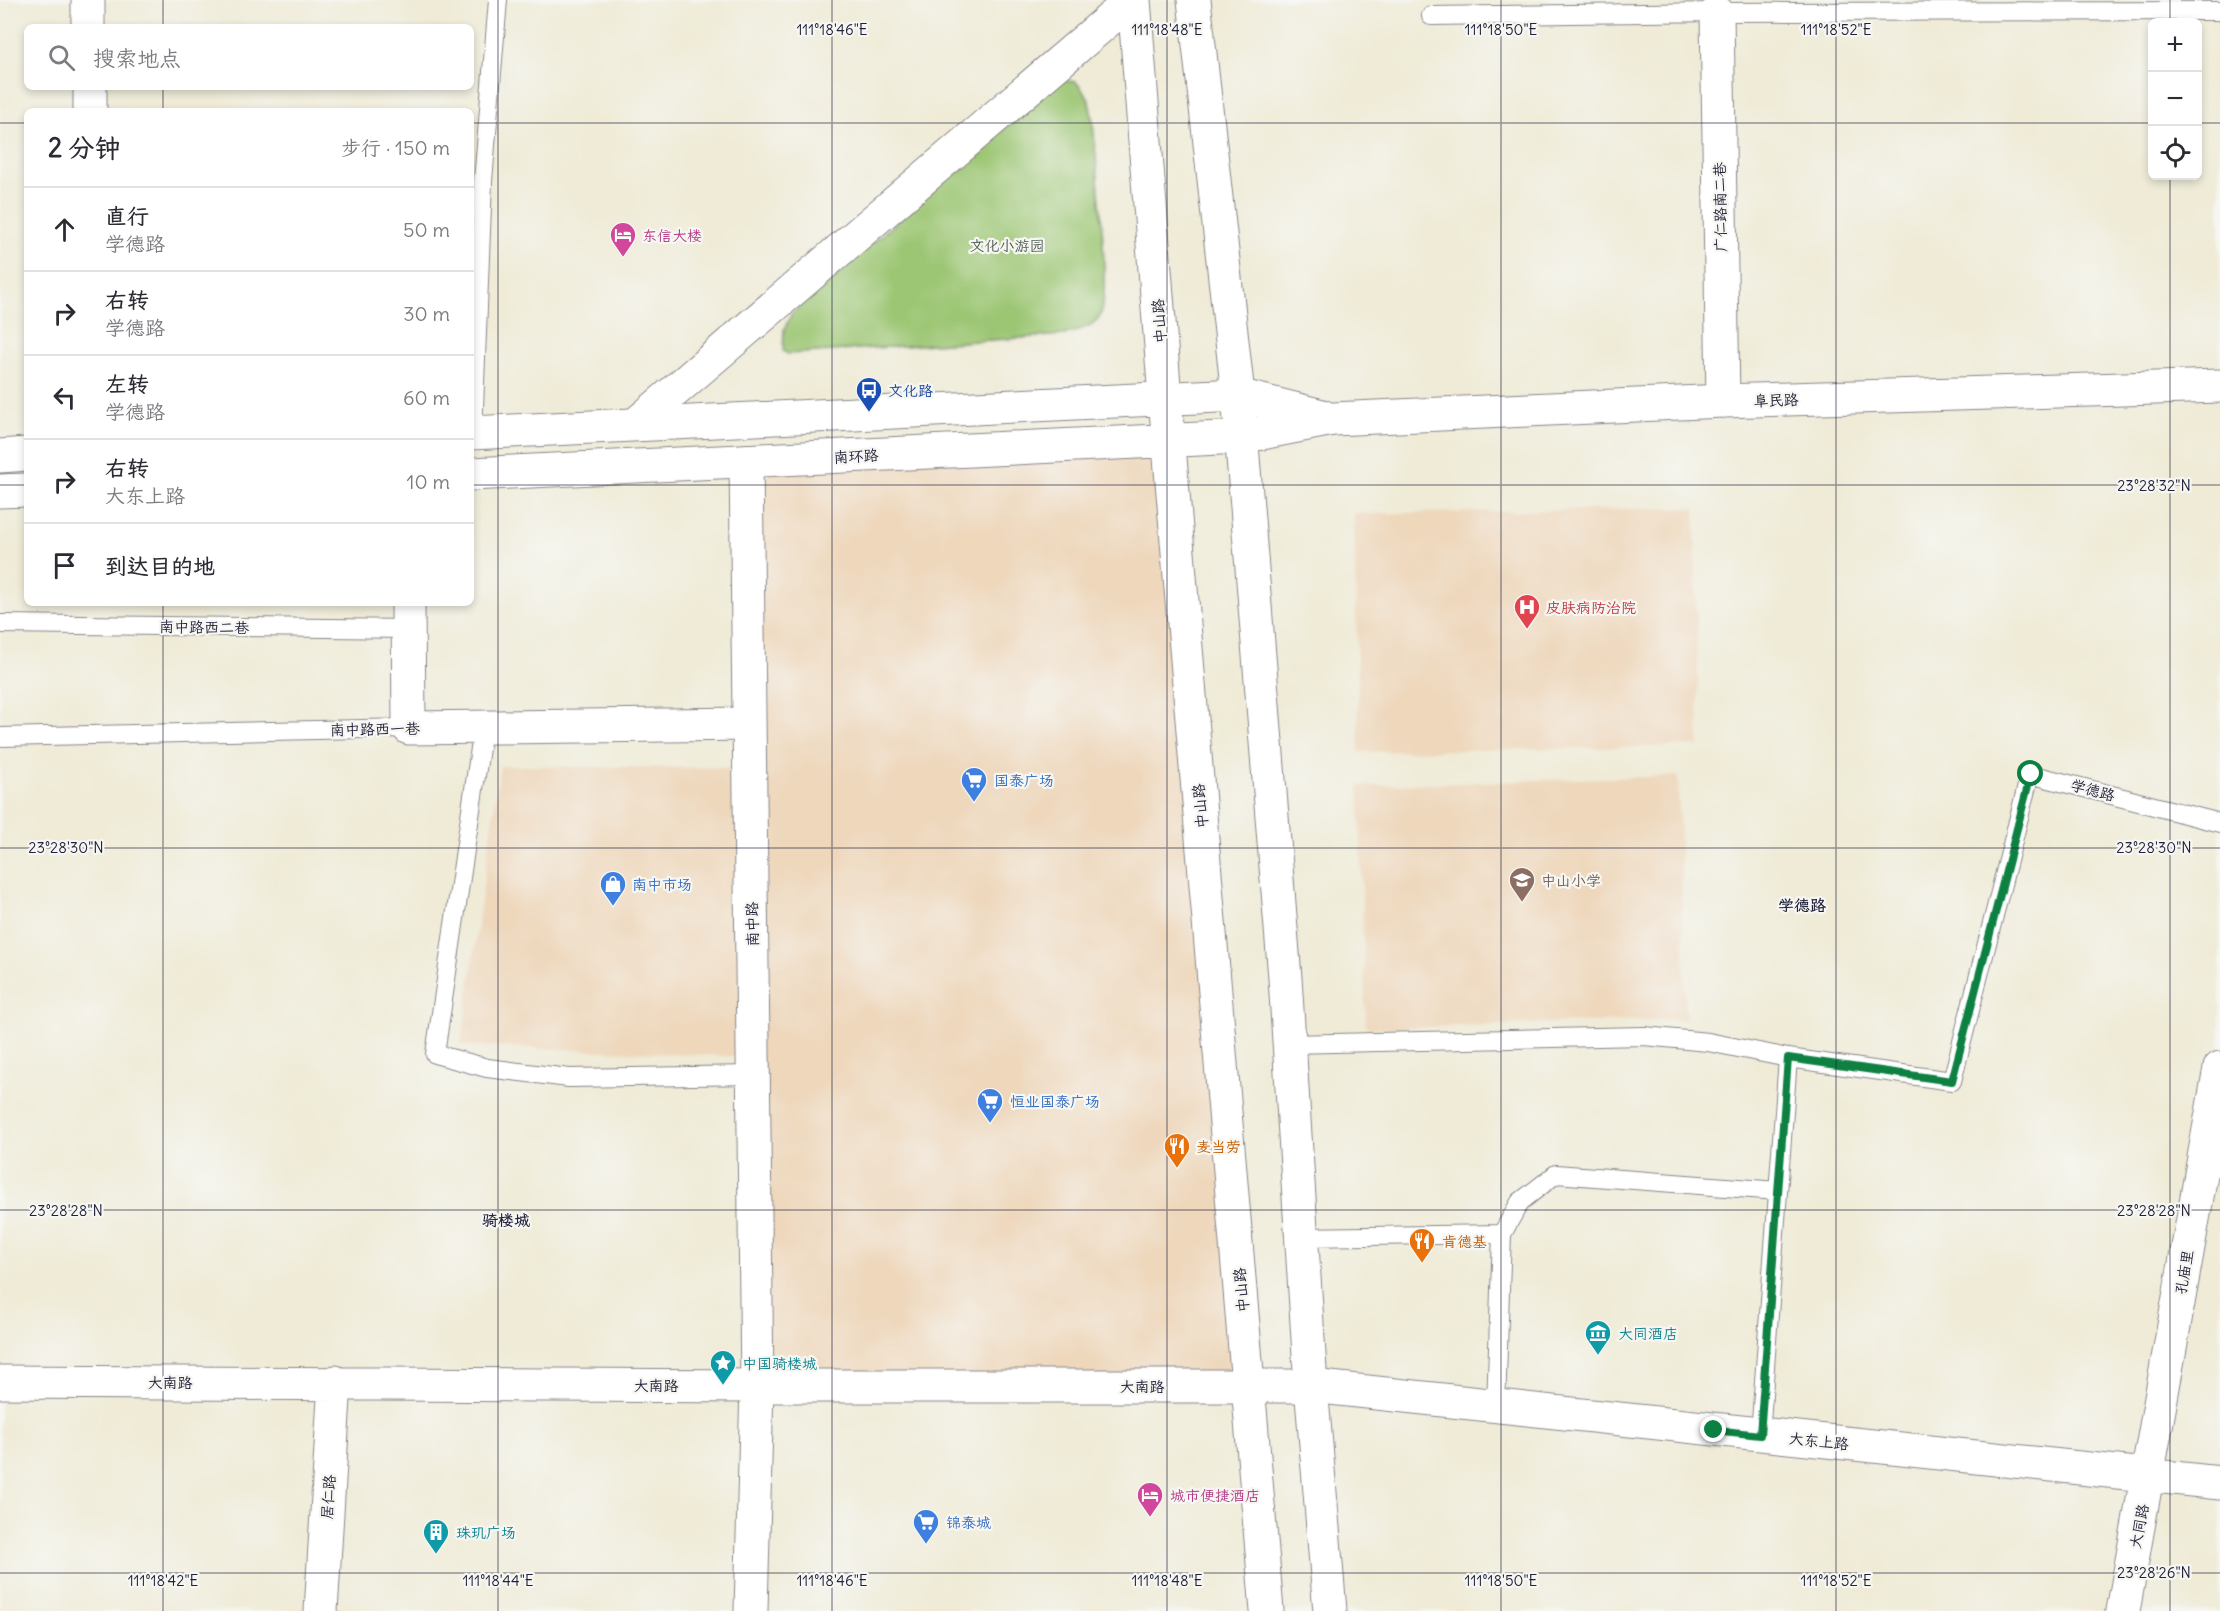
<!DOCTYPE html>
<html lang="zh">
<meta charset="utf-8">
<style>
body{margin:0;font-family:Delius,"LXGW WenKai TC",sans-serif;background:#f2f2f3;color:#2b2b33}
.controls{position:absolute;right:18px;top:18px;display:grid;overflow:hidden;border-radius:9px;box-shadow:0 3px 9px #0003}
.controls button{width:54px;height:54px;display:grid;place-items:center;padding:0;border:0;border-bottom:2px solid #e1e1e2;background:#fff;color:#2b2b33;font:30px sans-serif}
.stop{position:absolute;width:18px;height:18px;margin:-14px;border:4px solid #0b8043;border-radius:50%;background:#fff}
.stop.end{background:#0b8043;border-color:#fff;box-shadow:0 2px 6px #0008}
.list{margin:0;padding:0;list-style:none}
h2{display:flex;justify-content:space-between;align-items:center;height:78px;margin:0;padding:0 24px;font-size:26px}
h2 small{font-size:20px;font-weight:400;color:#7c7c81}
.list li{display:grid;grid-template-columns:39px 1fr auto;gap:18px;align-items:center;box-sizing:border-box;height:84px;padding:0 24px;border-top:2px solid #e1e1e2}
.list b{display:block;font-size:22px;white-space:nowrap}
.list p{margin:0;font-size:20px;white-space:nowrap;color:#7c7c81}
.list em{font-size:20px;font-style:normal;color:#7c7c81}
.icon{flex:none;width:33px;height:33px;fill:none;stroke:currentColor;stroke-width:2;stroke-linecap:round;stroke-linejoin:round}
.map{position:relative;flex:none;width:2220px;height:1611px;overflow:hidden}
.search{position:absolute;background:#fff;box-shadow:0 3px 9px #0003;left:24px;top:24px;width:450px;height:66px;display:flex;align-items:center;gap:15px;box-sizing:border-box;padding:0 21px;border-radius:9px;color:#7c7c81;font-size:22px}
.panel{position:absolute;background:#fff;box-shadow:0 3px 9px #0003;left:24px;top:108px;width:450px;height:498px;border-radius:9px}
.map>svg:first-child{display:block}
.built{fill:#eed7bb}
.green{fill:#9cc673;stroke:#5f7457;stroke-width:1.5}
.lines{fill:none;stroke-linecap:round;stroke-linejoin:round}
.lane-casing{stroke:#888689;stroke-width:20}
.street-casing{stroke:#888689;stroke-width:35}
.secondary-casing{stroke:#888689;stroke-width:35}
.lane{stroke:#fff;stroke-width:18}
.street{stroke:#fff;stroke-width:33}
.secondary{stroke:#fff;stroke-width:33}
.route{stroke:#0b8043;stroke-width:8}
.ticks{fill:none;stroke:#22223b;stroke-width:1.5;stroke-opacity:0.45}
.labels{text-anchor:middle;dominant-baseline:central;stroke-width:4.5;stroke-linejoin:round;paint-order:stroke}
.street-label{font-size:15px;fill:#22223b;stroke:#f6f6f2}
.hotel-label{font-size:15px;fill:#b23c85;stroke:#f6f6f2;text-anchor:start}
.park-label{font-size:15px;fill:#4d5b4f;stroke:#f6f6f2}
.transit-label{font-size:15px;fill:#164399;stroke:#f6f6f2;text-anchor:start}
.health-label{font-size:15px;fill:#be3a42;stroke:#f6f6f2;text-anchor:start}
.shop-label{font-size:15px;fill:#366cbe;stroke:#f6f6f2;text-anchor:start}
.education-label{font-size:15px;fill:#785e54;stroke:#f6f6f2;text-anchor:start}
.food-label{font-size:15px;fill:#c56008;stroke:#f6f6f2;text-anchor:start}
.culture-label{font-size:15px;fill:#0d838f;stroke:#f6f6f2;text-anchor:start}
.neighbourhood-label{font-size:16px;font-weight:bold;fill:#22223b;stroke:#f6f6f2}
.ticks-label{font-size:15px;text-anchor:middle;fill:#22223b;stroke:#f6f6f2;stroke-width:4.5;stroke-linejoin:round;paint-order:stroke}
</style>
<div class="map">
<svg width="2220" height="1611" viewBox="0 0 2220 1611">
<rect width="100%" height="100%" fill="#f6f6f2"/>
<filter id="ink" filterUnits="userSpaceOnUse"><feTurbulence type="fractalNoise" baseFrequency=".0167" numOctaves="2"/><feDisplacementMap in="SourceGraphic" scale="12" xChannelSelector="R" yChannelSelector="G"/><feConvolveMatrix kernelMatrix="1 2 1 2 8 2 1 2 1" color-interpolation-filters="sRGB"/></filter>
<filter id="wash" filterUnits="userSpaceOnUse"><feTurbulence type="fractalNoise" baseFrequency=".008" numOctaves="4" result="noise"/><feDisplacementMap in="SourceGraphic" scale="24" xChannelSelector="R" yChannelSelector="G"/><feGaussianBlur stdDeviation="1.35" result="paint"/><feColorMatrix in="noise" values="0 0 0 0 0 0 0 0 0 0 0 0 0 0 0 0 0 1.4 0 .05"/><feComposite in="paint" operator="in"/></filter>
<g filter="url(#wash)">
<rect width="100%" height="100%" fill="#efebd7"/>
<path class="built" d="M1170,440l79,946h-492l-11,-925z
M1695,508l4,238 -340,6 -5,-238z
M500,766l242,2 7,289 -288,-12z
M1678,776l8,243 -320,10 -7,-243z"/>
<path class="green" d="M1060,80l16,2 12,15 5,25c2,33 19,173 7,194 -8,12 -24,15 -36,19l-276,19 -5,-3 1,-21 8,-17z"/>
</g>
<g filter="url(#ink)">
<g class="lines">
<g class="lane-casing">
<path id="lane" d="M1431,16l286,-4 503,-1
M473,433l10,-252 15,-181
M0,624l409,5
M483,728l-48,326 52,14 82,10 185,-3
M0,737l409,-9
M1289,1044l355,-8 64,6 80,16
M1502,1234l18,-32 36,-28 222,17
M1301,1237l201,-3 -6,172
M1760,1435l28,-377 164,23 78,-307 190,49"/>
</g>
<g class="street-casing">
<path id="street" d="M88,0v27
M1134,0l31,398
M1194,0l44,395
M1717,12l6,389
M90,87v24
M636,424l496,-424
M746,461l11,925 -6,225
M408,603l1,125 340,-4
M0,1382l757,4h554l909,97
M321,1611l14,-229
M2123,1611l97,-543"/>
</g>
<g class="secondary-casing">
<path id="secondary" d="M1238,395l47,583 26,408 19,225
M1165,398l102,1213
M471,433l767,-38 84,21
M0,456l27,-2
M471,474l770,-37 92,-18 390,-18 497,-15
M0,491l27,-1"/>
</g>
<use href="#lane" class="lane"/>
<use href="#street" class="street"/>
<use href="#secondary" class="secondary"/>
</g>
</g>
<g class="lines" filter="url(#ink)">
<path class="route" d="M1714,1430l46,5 28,-377 164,23 79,-307"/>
</g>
<path class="ticks" d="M163,0v27M498,0v1611M832,0v1611M1167,0v1611M1501,0v1611M1836,0v1611M2170,0v22M163,87v24M0,123h27M471,123h1681M2198,123h22M2170,176v1435M0,485h27M471,485h1749M163,603v1008M0,848h2220M0,1210h2220M0,1573h2220"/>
<defs>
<g id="hotel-pin" transform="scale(1.35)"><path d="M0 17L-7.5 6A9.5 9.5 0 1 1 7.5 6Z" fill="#d1479c" stroke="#f6f6f2"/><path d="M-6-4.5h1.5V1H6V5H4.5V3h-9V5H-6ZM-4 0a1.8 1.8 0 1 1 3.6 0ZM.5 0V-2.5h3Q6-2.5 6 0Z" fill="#fff"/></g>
<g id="bus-pin" transform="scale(1.35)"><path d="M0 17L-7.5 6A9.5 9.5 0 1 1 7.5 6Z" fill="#1a4fb4" stroke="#f6f6f2"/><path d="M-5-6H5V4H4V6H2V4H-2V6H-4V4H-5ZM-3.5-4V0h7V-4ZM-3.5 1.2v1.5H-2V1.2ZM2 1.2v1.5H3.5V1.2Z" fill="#fff"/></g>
<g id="hospital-pin" transform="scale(1.35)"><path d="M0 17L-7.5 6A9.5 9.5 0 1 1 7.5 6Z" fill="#e0444e" stroke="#f6f6f2"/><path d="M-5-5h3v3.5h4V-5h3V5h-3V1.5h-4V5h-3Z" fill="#fff"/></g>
<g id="supermarket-pin" transform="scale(1.35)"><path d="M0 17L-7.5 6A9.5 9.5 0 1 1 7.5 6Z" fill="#3f7fe0" stroke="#f6f6f2"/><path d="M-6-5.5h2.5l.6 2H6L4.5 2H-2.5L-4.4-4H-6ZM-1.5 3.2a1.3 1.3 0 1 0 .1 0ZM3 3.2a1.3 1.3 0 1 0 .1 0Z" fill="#fff"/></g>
<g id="school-pin" transform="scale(1.35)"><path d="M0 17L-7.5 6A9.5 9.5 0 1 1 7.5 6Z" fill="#8d6e63" stroke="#f6f6f2"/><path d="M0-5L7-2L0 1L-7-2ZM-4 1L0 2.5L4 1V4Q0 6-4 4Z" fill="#fff"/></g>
<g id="shop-pin" transform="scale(1.35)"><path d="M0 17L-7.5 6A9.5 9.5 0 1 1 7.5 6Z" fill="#3f7fe0" stroke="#f6f6f2"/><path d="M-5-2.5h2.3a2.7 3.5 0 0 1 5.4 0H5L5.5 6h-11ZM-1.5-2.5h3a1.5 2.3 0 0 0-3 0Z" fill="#fff"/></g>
<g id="restaurant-pin" transform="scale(1.35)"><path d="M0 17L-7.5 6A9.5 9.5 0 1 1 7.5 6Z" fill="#e8710a" stroke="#f6f6f2"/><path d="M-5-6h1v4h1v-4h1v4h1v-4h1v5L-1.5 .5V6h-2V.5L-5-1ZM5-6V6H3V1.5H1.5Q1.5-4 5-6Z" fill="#fff"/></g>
<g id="museum-pin" transform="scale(1.35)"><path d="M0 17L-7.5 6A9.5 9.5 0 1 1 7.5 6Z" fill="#0f9aa8" stroke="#f6f6f2"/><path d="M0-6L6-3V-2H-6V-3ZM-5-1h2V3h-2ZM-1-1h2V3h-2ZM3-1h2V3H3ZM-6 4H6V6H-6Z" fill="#fff"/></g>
<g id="sight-pin" transform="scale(1.35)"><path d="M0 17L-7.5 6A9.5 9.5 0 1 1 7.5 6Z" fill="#0f9aa8" stroke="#f6f6f2"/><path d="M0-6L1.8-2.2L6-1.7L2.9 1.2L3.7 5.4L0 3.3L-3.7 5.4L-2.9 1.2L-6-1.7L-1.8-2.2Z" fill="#fff"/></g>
<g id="building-pin" transform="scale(1.35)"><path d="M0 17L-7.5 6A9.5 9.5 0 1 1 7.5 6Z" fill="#0f9aa8" stroke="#f6f6f2"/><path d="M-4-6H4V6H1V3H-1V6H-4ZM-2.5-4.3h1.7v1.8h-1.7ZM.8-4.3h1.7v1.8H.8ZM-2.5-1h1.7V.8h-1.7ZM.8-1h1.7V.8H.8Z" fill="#fff"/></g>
</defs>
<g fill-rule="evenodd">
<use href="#hotel-pin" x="623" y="235"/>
<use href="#bus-pin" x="869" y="390"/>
<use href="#hospital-pin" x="1527" y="607"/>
<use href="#supermarket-pin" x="974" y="780"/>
<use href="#school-pin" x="1522" y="880"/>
<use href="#shop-pin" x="613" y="884"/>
<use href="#supermarket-pin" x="990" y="1101"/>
<use href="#restaurant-pin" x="1177" y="1146"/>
<use href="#restaurant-pin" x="1422" y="1241"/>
<use href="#museum-pin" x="1598" y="1333"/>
<use href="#sight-pin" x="723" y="1363"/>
<use href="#hotel-pin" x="1150" y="1495"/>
<use href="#supermarket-pin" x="926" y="1522"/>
<use href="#building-pin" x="436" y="1532"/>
</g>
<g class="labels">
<g class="street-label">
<text transform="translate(1720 207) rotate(-91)">广仁路南二巷</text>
<text transform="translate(1159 321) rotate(-94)">中山路</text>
<text transform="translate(1776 400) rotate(-2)">阜民路</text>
<text transform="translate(856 456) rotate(-3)">南环路</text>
<text transform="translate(204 627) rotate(1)">南中路西二巷</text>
<text transform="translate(375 729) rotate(-1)">南中路西一巷</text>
<text transform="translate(2093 790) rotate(15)">学德路</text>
<text transform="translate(1200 806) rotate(-95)">中山路</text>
<text transform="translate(752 924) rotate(-91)">南中路</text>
<text transform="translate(2184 1272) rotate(-80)">孔庙里</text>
<text transform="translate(1241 1290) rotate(-95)">中山路</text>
<text x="170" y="1382">大南路</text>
<text x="656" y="1385">大南路</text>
<text x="1142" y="1386">大南路</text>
<text transform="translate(1819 1441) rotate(6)">大东上路</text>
<text transform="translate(328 1497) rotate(-86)">居仁路</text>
<text transform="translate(2139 1526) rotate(-79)">大同路</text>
</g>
<g class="hotel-label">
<text x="642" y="235">东信大楼</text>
<text x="1170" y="1495">城市便捷酒店</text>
</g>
<g class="park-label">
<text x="1007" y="245">文化小游园</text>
</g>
<g class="transit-label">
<text x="888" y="390">文化路</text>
</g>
<g class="health-label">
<text x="1546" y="607">皮肤病防治院</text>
</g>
<g class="shop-label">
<text x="994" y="780">国泰广场</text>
<text x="632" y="884">南中市场</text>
<text x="1010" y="1101">恒业国泰广场</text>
<text x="946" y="1522">锦泰城</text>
</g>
<g class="education-label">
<text x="1541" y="880">中山小学</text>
</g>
<g class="food-label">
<text x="1196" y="1146">麦当劳</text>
<text x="1442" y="1241">肯德基</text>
</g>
<g class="culture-label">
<text x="1618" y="1333">大同酒店</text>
<text x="742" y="1363">中国骑楼城</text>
<text x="456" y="1532">珠玑广场</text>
</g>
<g class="neighbourhood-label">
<text x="1802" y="905">学德路</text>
<text x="506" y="1220">骑楼城</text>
</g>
</g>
<g class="ticks-label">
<text x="832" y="35">111°18'46"E</text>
<text x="1167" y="35">111°18'48"E</text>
<text x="1501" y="35">111°18'50"E</text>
<text x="1836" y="35">111°18'52"E</text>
<text x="2154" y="491">23°28'32"N</text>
<text x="66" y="853">23°28'30"N</text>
<text x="2154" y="853">23°28'30"N</text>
<text x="66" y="1216">23°28'28"N</text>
<text x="2154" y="1216">23°28'28"N</text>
<text x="2154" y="1578">23°28'26"N</text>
<text x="163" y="1586">111°18'42"E</text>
<text x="498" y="1586">111°18'44"E</text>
<text x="832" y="1586">111°18'46"E</text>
<text x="1167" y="1586">111°18'48"E</text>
<text x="1501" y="1586">111°18'50"E</text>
<text x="1836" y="1586">111°18'52"E</text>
</g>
</svg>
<div class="controls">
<button>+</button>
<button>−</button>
<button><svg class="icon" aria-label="locate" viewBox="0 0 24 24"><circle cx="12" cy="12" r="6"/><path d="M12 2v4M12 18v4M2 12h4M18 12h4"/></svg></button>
</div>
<div class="stop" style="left:2031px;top:774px"></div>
<div class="stop end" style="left:1714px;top:1430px"></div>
<div class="search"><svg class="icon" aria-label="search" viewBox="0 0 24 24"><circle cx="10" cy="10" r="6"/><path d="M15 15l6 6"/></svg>搜索地点</div>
<section class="panel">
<h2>2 分钟<small>步行 · 150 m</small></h2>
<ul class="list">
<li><svg class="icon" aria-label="ahead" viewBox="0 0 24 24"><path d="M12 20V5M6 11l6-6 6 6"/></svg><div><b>直行</b><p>学德路</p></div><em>50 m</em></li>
<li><svg class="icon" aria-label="right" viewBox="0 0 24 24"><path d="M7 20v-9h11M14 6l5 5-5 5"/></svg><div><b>右转</b><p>学德路</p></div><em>30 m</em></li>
<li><svg class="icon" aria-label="left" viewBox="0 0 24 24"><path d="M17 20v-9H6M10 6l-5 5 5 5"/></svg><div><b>左转</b><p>学德路</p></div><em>60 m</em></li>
<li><svg class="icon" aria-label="right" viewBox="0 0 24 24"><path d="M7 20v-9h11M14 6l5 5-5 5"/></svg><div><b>右转</b><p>大东上路</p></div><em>10 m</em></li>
<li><svg class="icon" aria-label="arrive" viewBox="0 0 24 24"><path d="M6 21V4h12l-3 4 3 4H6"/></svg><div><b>到达目的地</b></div></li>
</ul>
</section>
</div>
